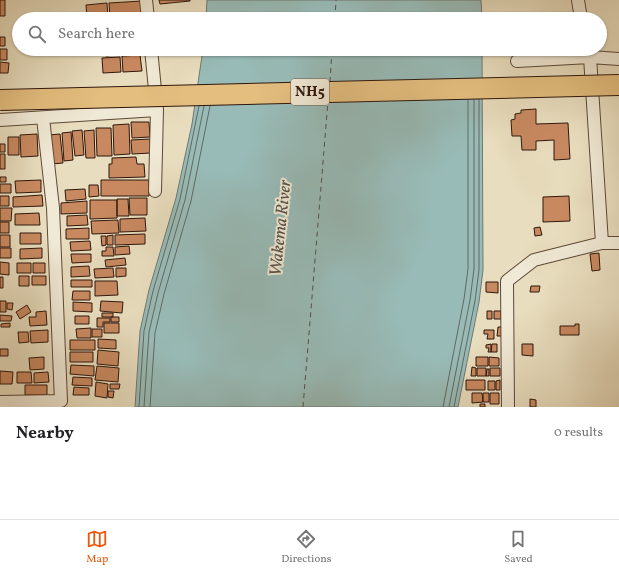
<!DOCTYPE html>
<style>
body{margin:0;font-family:Vollkorn,serif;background:#f2f2f2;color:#202124}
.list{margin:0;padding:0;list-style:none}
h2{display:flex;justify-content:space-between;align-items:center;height:52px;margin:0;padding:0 16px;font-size:17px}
h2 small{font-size:13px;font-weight:400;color:#757577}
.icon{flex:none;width:22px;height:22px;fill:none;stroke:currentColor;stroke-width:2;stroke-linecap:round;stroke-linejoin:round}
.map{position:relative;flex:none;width:619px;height:407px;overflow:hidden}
.search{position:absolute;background:#fff;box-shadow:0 1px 3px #0004;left:12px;right:12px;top:12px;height:44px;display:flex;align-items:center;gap:10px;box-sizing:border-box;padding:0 14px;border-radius:22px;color:#757577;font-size:15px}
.sheet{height:112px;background:#fff}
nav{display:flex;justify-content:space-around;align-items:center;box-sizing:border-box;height:56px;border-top:1px solid #e0e0e0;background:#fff;font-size:11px;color:#757577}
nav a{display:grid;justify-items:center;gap:2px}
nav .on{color:#ea580c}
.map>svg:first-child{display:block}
.water{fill:#98bbb7;stroke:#6e7973}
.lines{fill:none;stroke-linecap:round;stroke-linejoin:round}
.shore{stroke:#636962;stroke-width:1}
.ferry{stroke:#535048;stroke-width:1;stroke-dasharray:5 4;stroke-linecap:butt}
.building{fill:#c88960;stroke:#2e170c}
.minor-casing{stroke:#5c4838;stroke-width:14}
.minor{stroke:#f0e9d5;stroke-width:12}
.trunk-bridge-casing{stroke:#2e170c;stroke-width:22;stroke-linecap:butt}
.trunk-bridge{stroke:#e4be7f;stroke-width:20}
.labels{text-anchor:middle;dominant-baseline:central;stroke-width:4;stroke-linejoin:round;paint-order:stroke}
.shield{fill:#f0e9d5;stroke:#685648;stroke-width:1}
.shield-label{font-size:15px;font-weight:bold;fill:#2e170c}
.water-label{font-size:17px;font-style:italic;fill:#535048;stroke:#f0e9d5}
</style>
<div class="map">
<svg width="619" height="407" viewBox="0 0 619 407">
<rect width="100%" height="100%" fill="#e8ddbe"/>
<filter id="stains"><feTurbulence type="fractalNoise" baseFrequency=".005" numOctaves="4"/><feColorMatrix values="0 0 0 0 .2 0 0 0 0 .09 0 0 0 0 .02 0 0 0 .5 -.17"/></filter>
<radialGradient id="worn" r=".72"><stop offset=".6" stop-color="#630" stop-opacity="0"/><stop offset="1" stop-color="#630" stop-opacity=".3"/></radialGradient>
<path class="water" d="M207,0h274l1,19h-276z
M203,49h279l1,221 -4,32 -21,105h-323l5,-76 9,-41 27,-92 16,-74z"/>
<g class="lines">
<path class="shore" d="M139,407l5,-76 9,-40 27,-92 19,-93
M144,407l5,-75 9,-39 27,-93 19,-94
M150,407l5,-74 9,-39 27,-93 19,-95
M443,407l21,-108 4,-30v-169
M449,407l21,-107 4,-31v-169
M454,407l21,-106 4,-31v-171"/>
<path class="ferry" d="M335,19l1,-19
M330,82l2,-33
M303,407l25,-306"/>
</g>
<path class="building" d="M0,0h5v16h-5z
M159,0h31v1l-30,3z
M142,1l1,15 -33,2 -1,-15z
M107,3l1,14 -21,2 -1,-14z
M200,15v4h-11v-3z
M514,17l42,1v1h-42z
M0,37h5v9h-5z
M0,49h7v11h-7z
M105,49h38l-7,1v3l-30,3z
M140,55l2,16 -19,1 -1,-16z
M120,57l1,15 -18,1 -1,-15z
M0,62l9,1 -1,10h-8z
M536,109v15l32,-1 2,36 -16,1v-20l-18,1v9h-14l-1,-14h-9l-1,-16 4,-1v-5l6,-1v-3z
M131,122h18l1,15 -18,1z
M129,124l1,30 -16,1 -1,-30z
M96,128h15l1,28h-15z
M82,130l2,25 -9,1 -3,-25z
M94,130l1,28h-9l-2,-27z
M71,132l2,28 -9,1 -2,-28z
M37,134l1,22 -17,1 -1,-22z
M60,134l3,29 -11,1 -3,-29z
M8,137h11v18h-11z
M150,139l1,14 -19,1 -1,-14z
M0,144h5v8h-5z
M0,154h5v15h-5z
M136,157l1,7h7l1,13 -36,1v-14h3v-6z
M0,177h6v5h-6z
M41,180v12l-25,1 -1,-12z
M101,180h48v16h-48z
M0,184h11v9h-11z
M89,185h9l1,11 -10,1z
M85,189l1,10 -20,2 -1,-11z
M42,195l1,11 -30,1v-10z
M0,196h9v10h-9z
M569,196l1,25 -27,1v-25z
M129,198h18v17h-17z
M117,199h11l1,17h-12z
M90,200h27v18l-27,1z
M87,201v12l-26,1v-11z
M0,208h12l-1,13h-11z
M39,213l1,12h-25v-11z
M87,215l1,10 -21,1v-10z
M145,218l1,13 -26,1v-13z
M118,220l1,13 -27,1 -1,-13z
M0,222h9v11h-9z
M540,227l2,8 -7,1 -1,-8z
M89,228v11h-23v-10z
M20,233h21v11h-21z
M145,234v10l-30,1v-10z
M0,235h10v12h-10z
M113,235v10h-6v-9z
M101,236h5v9l-4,1z
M90,241l1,9 -20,1 -1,-9z
M129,246l1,8 -15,1v-8z
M106,247h7l1,9h-12v-5h4z
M0,248h11v10h-11z
M42,248v10l-22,1v-10z
M599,253l1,17 -8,1 -2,-17z
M71,254h20v8l-19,1z
M125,258l1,7 -20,2 -1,-7z
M0,262l9,1v12l-9,-1z
M17,263h14v10h-14z
M33,263h12v10h-12z
M89,266l1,10 -19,1v-10z
M113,268l1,9 -19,1 -1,-9z
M116,268h10v8l-10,1z
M19,276h10v10h-10z
M32,276h14v9h-14z
M0,277h3v11h-3z
M71,280h21v7h-21z
M95,281h22l1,14 -23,1z
M486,282h12v11l-12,-1z
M531,286h9l-1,6h-9z
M73,291h17v9h-18z
M0,301h6v11h-6z
M101,301l22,1 -1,11 -22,-2z
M73,302l19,1v9l-19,-1z
M7,303h6l-1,7 -5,-1z
M27,305l4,7 -11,7 -4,-7z
M46,311l1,14 -17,1 -1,-9h7v-5z
M487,311h5v8h-5z
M494,311h7v8h-7z
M102,313h11v4h-11z
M0,315l12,1 -1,5h-11z
M75,316h14v8h-14z
M111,317h8v5h-8z
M97,318h13v4h-7v5h-6z
M10,323v4h-9v-3z
M104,323h15v10h-15z
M575,324h4v11h-19v-9h15z
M498,327h4v9h-5z
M91,328v10h-14l-1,-9z
M92,329h10v8h-10z
M48,330v12l-17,1 -1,-12z
M484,330h10v9h-7l1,-5h-4z
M18,332h10l1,10 -10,1z
M98,339l18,1v9l-18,-1z
M70,340h25v10h-25z
M491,344v8h-3l1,-4h-3v-3z
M492,344h5v8h-6z
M522,344h11v12l-11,-1z
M0,349h8v7h-8z
M98,350l21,2 -1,14 -21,-2z
M70,352h23v10h-23z
M44,357v12l-14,1 -1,-12z
M476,357h12v9h-12z
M489,357l10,1v8h-10z
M71,365l23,1v10l-24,-2z
M97,366l22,2 -1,14 -23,-2z
M472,367l4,1v8h-5z
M477,368h9v8h-9z
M490,368h10v8h-10z
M487,369h2v7h-3z
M0,371l13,1 -1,12h-12z
M17,372h14l1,11h-15z
M48,372l1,10 -15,1v-10z
M73,377l19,1v8l-20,-1z
M466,380h19v10h-19z
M500,380v10h-4v-9z
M488,381h7v9h-7z
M96,382l12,2 -1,14 -12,-2z
M110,384h10l-1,5h-9z
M25,385h22v10h-22z
M74,387l15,1v7h-16z
M108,391h6l-1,7 -5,-1z
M472,393h10l1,9 -11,1z
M483,393h6v9h-6z
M490,393h9v11h-9z
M530,399l6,1v7h-6z
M480,404h5v3h-5z"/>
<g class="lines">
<g class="minor-casing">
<path id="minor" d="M146,0l2,19
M578,0l3,19
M151,49l6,61 -2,81
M517,61l73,-4 29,2
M0,120l157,-10
M602,243h17
M0,402l61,-1 -8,-193 -10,-90
M508,407l-1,-126 27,-21 68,-17 -12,-186 -5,-8"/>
</g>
<use href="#minor" class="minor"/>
<g class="trunk-bridge-casing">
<path id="trunk-bridge" d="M0,100l619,-15"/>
</g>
<use href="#trunk-bridge" class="trunk-bridge"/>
</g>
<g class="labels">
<rect class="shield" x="291" y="79" width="38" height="26" rx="3"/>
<g class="shield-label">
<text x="310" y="92">NH5</text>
</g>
<g class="water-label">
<text transform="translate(281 228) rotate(-84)">Wakema River</text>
</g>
</g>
<rect width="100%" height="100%" filter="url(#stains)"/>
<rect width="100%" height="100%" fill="url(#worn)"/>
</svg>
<div class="search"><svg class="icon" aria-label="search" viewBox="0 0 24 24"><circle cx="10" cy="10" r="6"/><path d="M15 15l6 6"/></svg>Search here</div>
</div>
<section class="sheet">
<h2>Nearby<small>0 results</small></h2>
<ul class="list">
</ul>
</section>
<nav>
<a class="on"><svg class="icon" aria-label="map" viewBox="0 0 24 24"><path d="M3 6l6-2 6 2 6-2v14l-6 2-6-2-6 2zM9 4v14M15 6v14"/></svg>Map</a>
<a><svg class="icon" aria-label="directions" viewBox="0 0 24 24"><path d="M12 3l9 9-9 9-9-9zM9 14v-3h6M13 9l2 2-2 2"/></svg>Directions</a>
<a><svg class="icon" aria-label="saved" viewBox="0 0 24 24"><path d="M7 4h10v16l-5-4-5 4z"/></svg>Saved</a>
</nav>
